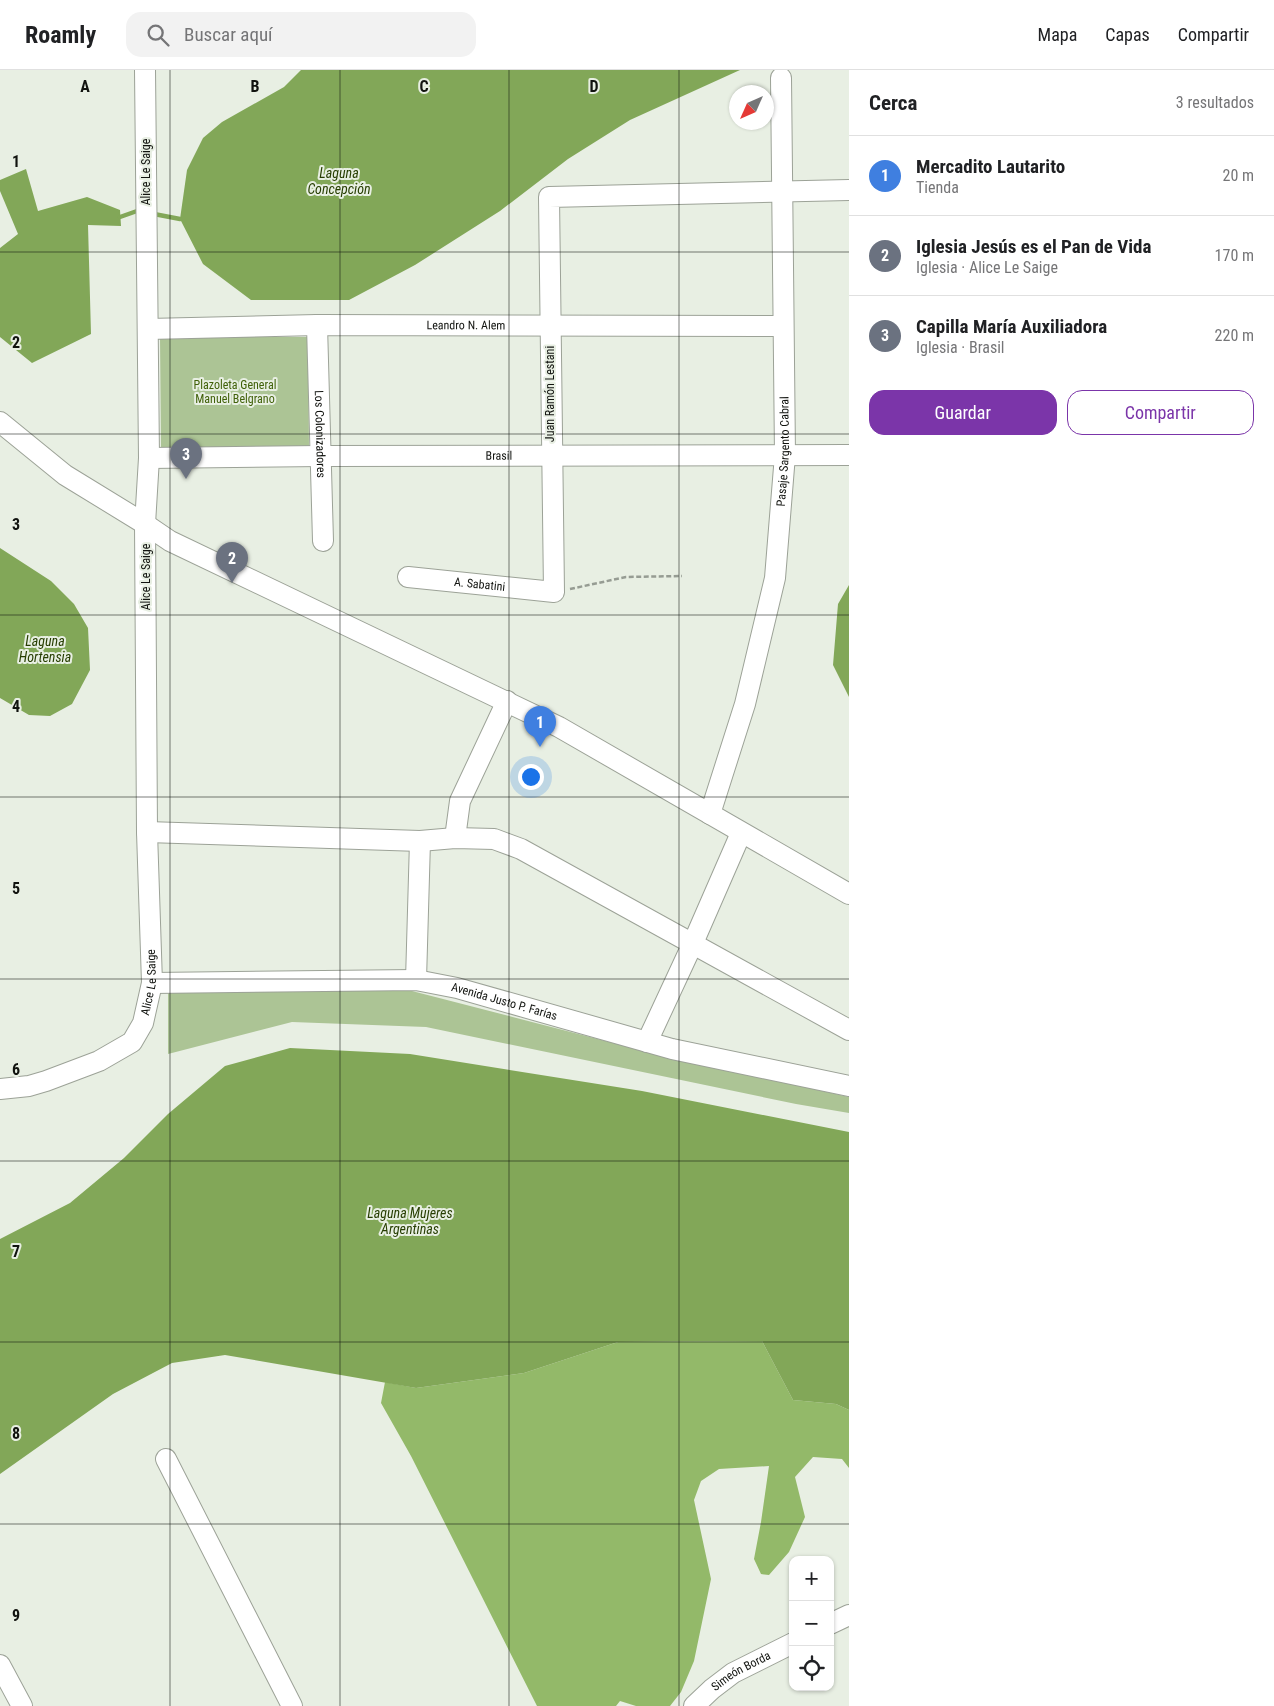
<!DOCTYPE html>
<html lang="es">
<meta charset="utf-8">
<style>
body{margin:0;font-family:"Roboto Condensed",sans-serif;background:#f2f2f2;color:#202124}
.controls{position:absolute;right:15px;bottom:15px;display:grid;overflow:hidden;border-radius:10px;box-shadow:0 1px 4px #0004}
.controls button{width:45px;height:45px;display:grid;place-items:center;padding:0;border:0;border-bottom:1px solid #e0e0e0;background:#fff;color:#202124;font:25px sans-serif}
.compass{position:absolute;left:729px;top:15px;width:45px;height:45px;border-radius:50%;background:#fff;box-shadow:0 1px 4px #0004;rotate:225deg}
.you{position:absolute;left:530px;top:706px;width:18px;height:18px;margin:-12px;border:4px solid #fff;border-radius:50%;background:#1a73e8;box-shadow:0 0 0 8px #1a73e833}
.badge{display:grid;place-items:center;width:32px;height:32px;border-radius:50%;background:#7b35a9;color:#fff;font-size:16px;font-weight:700}
.pin{position:absolute;translate:-50% -41px;filter:drop-shadow(0 1px 2px #0008)}
.pin::after{content:'';position:absolute;top:26px;width:18px;height:15px;background:inherit;clip-path:polygon(0 0,100% 0,50% 100%)}
.list{margin:0;padding:0;list-style:none}
h2{display:flex;justify-content:space-between;align-items:center;height:65px;margin:0;padding:0 20px;font-size:21px}
h2 small{font-size:16px;font-weight:400;color:#757577}
.list li{display:grid;grid-template-columns:32px 1fr auto;gap:15px;align-items:center;box-sizing:border-box;height:80px;padding:0 20px;border-top:1px solid #e0e0e0}
.list b{display:block;font-size:19px;white-space:nowrap}
.list p{margin:0;font-size:16px;white-space:nowrap;color:#757577}
.list em{font-size:16px;font-style:normal;color:#757577}
.actions{display:flex;gap:10px;padding:15px 20px}
.actions a{flex:1;padding:11px 0;border:1px solid #7b35a9;border-radius:15px;text-align:center;font-size:18px;color:#7b35a9}
.actions .main{background:#7b35a9;color:#fff}
.icon{flex:none;width:28px;height:28px;fill:none;stroke:currentColor;stroke-width:2;stroke-linecap:round;stroke-linejoin:round}
.map{position:relative;flex:none;width:849px;height:1636px;overflow:hidden}
header{display:flex;align-items:center;gap:30px;box-sizing:border-box;height:70px;padding:0 25px;background:#fff;border-bottom:1px solid #e0e0e0}
header strong{font-size:24px}
nav{display:flex;gap:28px;margin-inline-start:auto;font-size:18px}
.search{width:350px;height:45px;background:#f2f2f2;display:flex;align-items:center;gap:12px;box-sizing:border-box;padding:0 18px;border-radius:15px;color:#757577;font-size:19px}
main{display:flex}
aside{flex:1;background:#fff}
.map>svg:first-child{display:block}
.green{fill:#acc495}
.forest{fill:#93b969}
.water{fill:#82a758}
.lines{fill:none;stroke-linecap:round;stroke-linejoin:round}
.stream{stroke:#82a758;stroke-width:4.5}
.minor-casing{stroke:#9ca297;stroke-width:22}
.path{stroke:#969c93;stroke-width:2.5;stroke-dasharray:5 2.5;stroke-linecap:butt}
.minor{stroke:#fff;stroke-width:20}
.grid{fill:none;stroke:#11130f;stroke-width:1;stroke-opacity:0.55}
.labels{text-anchor:middle;dominant-baseline:central;stroke-width:4;stroke-linejoin:round;paint-order:stroke}
.street-label{font-size:12px;fill:#11130f;stroke:#e8efe3}
.park-label{font-size:12px;fill:#406109;stroke:#e8efe3}
.water-label{font-size:14px;font-style:italic;fill:#273e02;stroke:#e8efe3}
.grid-label{font-size:16px;text-anchor:middle;font-weight:bold;fill:#11130f;stroke:#e8efe3;stroke-width:4;stroke-linejoin:round;paint-order:stroke}
</style>
<header>
<strong>Roamly</strong>
<div class="search"><svg class="icon" aria-label="search" viewBox="0 0 24 24"><circle cx="10" cy="10" r="6"/><path d="M15 15l6 6"/></svg>Buscar aquí</div>
<nav><a>Mapa</a><a>Capas</a><a>Compartir</a></nav>
</header>
<main>
<div class="map">
<svg width="849" height="1636" viewBox="0 0 849 1636">
<rect width="100%" height="100%" fill="#e8efe3"/>
<path class="green" d="M160,267h148l1,110h-148z
M168,919l244,2 209,54 228,52v16l-53,-9 -370,-77 -134,-5 -124,32z"/>
<path class="forest" d="M762,1271l31,59 43,4 13,6v58l-7,-9 -29,-2 -18,20 10,40 -16,35 -20,23 -8,-1 -7,-15 7,-37 8,-56 -50,3 -18,12 -7,19 17,79 -17,82 -13,31 -11,14h-34l-16,-5 -4,5h-79l-126,-250 -30,-53 4,-21 31,6 108,-15 94,-31z"/>
<path class="water" d="M301,0h439l-110,50 -62,39 -68,52 -85,54 -66,35h-98l-48,-36 -23,-45 7,-49 16,-32 19,-16 62,-35z
M26,99l12,42 49,-14 33,13 1,16 -33,-1 3,109 -59,29 -32,-26v-89l18,-14 -18,-43v-11z
M0,478l51,33 23,23 14,24 2,42 -18,34 -22,12 -21,-1 -29,-17z
M849,515v112l-16,-32 5,-61z
M290,978l120,6 232,37 207,41v278l-13,-6 -43,-4 -31,-59 -144,1 -94,31 -108,15 -191,-33 -53,8 -59,31 -113,80v-235l70,-36 54,-45 44,-44 57,-48z"/>
<g class="lines">
<path class="stream" d="M154,144l26,5
M120,147l17,-6"/>
<g class="minor-casing">
<g id="minor">
<path id="s1" d="M317,255l6,216"/>
<path id="s2" d="M148,259l169,-4 466,1"/>
<path d="M0,352l65,53 80,49 25,17 389,186 290,167"/>
<path id="s3" d="M149,388l172,-2 528,-1"/>
<path id="s4" d="M408,507l146,15 -5,-395 300,-7"/>
<path id="s5" d="M710,744l35,-110 30,-126 10,-123 -4,-377"/>
<path d="M147,762l273,9 35,-3 39,1 27,10 328,181"/>
<path d="M455,768l5,-37 47,-100"/>
<path d="M416,910l4,-139"/>
<path id="s6" d="M152,913l264,-3 41,8 215,61 177,37"/>
<path d="M647,972l46,-99 48,-110"/>
<path id="s7" d="M0,1019l29,-3 17,-5 53,-20 33,-19 11,-19 9,-40 -5,-151 -2,-308 4,-66 -4,-388"/>
<path d="M166,1389l126,247"/>
<path d="M830,1554l19,-9"/>
<path d="M0,1595l22,41"/>
<path id="s8" d="M694,1636l18,-17 21,-16 60,-30"/>
</g>
</g>
<path class="path" d="M570,519l56,-12 56,-1"/>
<use href="#minor" class="minor"/>
</g>
<path class="grid" d="M170,0v1636M340,0v1636M509,0v1636M679,0v1636M0,182h849M0,364h849M0,545h849M0,727h849M0,909h849M0,1091h849M0,1272h849M0,1454h849"/>
<g class="labels">
<g class="street-label">
<text transform="translate(146 102) rotate(-90)">Alice Le Saige</text>
<text stroke="none"><textPath href="#s2" startOffset="318">Leandro N. Alem</textPath></text>
<text transform="translate(550 324) rotate(-90)">Juan Ramón Lestani</text>
<text stroke="none"><textPath href="#s1" startOffset="109">Los Colonizadores</textPath></text>
<text stroke="none"><textPath href="#s5" startOffset="372">Pasaje Sargento Cabral</textPath></text>
<text stroke="none"><textPath href="#s3" startOffset="350">Brasil</textPath></text>
<text transform="translate(146 507) rotate(-90)">Alice Le Saige</text>
<text stroke="none"><textPath href="#s4" startOffset="72">A. Sabatini</textPath></text>
<text stroke="none"><textPath href="#s7" startOffset="205">Alice Le Saige</textPath></text>
<text stroke="none"><textPath href="#s6" startOffset="355">Avenida Justo P. Farías</textPath></text>
<text stroke="none"><textPath href="#s8" startOffset="59">Simeón Borda</textPath></text>
</g>
<g class="park-label">
<text x="235" y="315">Plazoleta General<tspan x="235" dy="14">Manuel Belgrano</tspan></text>
</g>
<g class="water-label">
<text x="339" y="103">Laguna<tspan x="339" dy="16">Concepción</tspan></text>
<text x="45" y="571">Laguna<tspan x="45" dy="16">Hortensia</tspan></text>
<text x="410" y="1143">Laguna Mujeres<tspan x="410" dy="16">Argentinas</tspan></text>
</g>
</g>
<g class="grid-label">
<text x="85" y="22">A</text>
<text x="255" y="22">B</text>
<text x="424" y="22">C</text>
<text x="594" y="22">D</text>
<text x="16" y="97">1</text>
<text x="16" y="278">2</text>
<text x="16" y="460">3</text>
<text x="16" y="642">4</text>
<text x="16" y="824">5</text>
<text x="16" y="1005">6</text>
<text x="16" y="1187">7</text>
<text x="16" y="1369">8</text>
<text x="16" y="1551">9</text>
</g>
</svg>
<div class="controls">
<button>+</button>
<button>−</button>
<button><svg class="icon" aria-label="locate" viewBox="0 0 24 24"><circle cx="12" cy="12" r="6"/><path d="M12 2v4M12 18v4M2 12h4M18 12h4"/></svg></button>
</div>
<svg class="compass" viewBox="-18 -18 36 36"><path d="M0-13l5 13h-10z" fill="#e53935"/><path d="M0 13l5-13h-10z" fill="#757577"/></svg>
<div class="you"></div>
<div class="pin badge" style="left:540px;top:677px;background:#3f7fe0">1</div>
<div class="pin badge" style="left:232px;top:513px;background:#6b7280">2</div>
<div class="pin badge" style="left:186px;top:409px;background:#6b7280">3</div>
</div>
<aside>
<h2>Cerca<small>3 resultados</small></h2>
<ul class="list">
<li><span class="badge" style="background:#3f7fe0">1</span><div><b>Mercadito Lautarito</b><p>Tienda</p></div><em>20 m</em></li>
<li><span class="badge" style="background:#6b7280">2</span><div><b>Iglesia Jesús es el Pan de Vida</b><p>Iglesia · Alice Le Saige</p></div><em>170 m</em></li>
<li><span class="badge" style="background:#6b7280">3</span><div><b>Capilla María Auxiliadora</b><p>Iglesia · Brasil</p></div><em>220 m</em></li>
</ul>
<div class="actions"><a class="main">Guardar</a><a>Compartir</a></div>
</aside>
</main>
